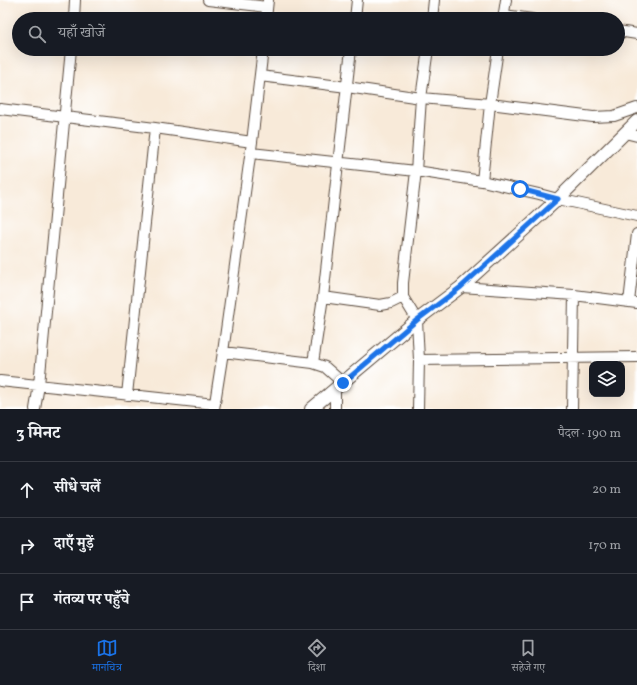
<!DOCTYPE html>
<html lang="hi">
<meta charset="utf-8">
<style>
body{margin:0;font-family:Vollkorn,"Noto Serif Devanagari",serif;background:#20242c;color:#f1f3f6}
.controls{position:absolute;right:12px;bottom:12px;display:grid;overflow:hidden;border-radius:8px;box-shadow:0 4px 16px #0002}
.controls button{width:36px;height:36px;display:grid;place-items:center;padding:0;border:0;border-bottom:1px solid #363941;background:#171b24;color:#f1f3f6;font:20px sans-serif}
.stop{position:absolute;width:12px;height:12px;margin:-9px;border:3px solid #1a73e8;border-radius:50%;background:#fff}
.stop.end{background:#1a73e8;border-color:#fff;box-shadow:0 1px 4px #0008}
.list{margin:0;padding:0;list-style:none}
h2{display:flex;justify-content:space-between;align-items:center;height:52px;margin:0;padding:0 16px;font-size:17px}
h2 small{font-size:13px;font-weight:400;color:#9ea1a6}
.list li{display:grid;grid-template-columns:26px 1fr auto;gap:12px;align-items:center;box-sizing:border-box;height:56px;padding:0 16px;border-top:1px solid #363941}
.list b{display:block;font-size:15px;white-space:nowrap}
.list em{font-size:13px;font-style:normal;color:#9ea1a6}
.icon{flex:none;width:22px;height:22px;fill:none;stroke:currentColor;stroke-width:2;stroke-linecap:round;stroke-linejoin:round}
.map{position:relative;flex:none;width:637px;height:409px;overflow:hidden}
.search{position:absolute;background:#171b24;box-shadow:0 4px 16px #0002;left:12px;right:12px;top:12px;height:44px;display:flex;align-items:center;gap:10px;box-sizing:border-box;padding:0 14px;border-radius:22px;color:#9ea1a6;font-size:15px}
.sheet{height:220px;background:#171b24}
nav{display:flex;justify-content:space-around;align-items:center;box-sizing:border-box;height:56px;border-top:1px solid #363941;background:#171b24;font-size:11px;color:#9ea1a6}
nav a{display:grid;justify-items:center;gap:2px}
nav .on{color:#1a73e8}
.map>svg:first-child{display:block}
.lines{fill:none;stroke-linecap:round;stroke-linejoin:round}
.minor-casing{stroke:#57473a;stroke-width:12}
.tertiary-casing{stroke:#57473a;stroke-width:14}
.minor{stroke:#fff;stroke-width:10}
.tertiary{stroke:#fff;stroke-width:12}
.route{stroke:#1a73e8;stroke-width:5}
</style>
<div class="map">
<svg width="637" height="409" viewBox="0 0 637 409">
<rect width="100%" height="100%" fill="#fff"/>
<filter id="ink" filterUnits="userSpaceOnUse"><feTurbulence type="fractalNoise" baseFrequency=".025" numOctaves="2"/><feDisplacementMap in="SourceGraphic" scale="8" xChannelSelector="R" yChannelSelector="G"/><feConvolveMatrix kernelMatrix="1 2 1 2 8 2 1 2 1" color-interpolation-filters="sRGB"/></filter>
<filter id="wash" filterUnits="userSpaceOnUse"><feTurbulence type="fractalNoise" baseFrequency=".012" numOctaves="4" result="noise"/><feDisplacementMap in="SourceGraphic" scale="16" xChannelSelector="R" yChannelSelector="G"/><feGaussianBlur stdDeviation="0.9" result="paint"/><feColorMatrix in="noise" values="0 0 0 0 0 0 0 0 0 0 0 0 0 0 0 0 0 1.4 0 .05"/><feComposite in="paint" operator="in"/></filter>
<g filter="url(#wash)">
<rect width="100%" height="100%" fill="#f8ead9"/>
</g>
<g filter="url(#ink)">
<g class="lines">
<g class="minor-casing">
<path id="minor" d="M208,0l59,7
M504,15l28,4
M74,19l1,-19
M266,19l2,-19
M355,19l2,-19
M432,19l2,-19
M503,19l3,-19
M618,31l19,3
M260,76l87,11 74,11 69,6 103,13 21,-1 23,-8
M0,109l155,19 97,14
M625,133l12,3
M251,153l165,18 66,10 57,13 19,5 79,17
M482,181l8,-77 8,-55
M461,287l113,8 -2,114
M574,295l63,8
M323,297l57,8 11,-2 12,-6
M629,302l8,-68
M223,352l90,11 10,-66 28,-248
M419,360l218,-3
M313,363l12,4 18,16
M0,381l215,23
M127,395l28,-267
M35,409l4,-24 32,-336
M214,409l9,-57 29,-210 11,-93
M335,409v-20
M418,409l1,-49 -2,-40 -14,-23v-14l13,-112 5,-73 7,-49"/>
</g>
<g class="tertiary-casing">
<path id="tertiary" d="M311,409l106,-89 44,-33 97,-88 79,-78"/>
</g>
<use href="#minor" class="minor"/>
<use href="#tertiary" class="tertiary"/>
</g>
</g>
<g class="lines" filter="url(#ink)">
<path class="route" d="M343,383l74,-63 44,-33 97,-88 -38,-10"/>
</g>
</svg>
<div class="controls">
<button><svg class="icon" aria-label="layers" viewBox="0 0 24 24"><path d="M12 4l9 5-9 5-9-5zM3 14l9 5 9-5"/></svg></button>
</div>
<div class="stop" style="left:520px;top:189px"></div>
<div class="stop end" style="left:343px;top:383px"></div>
<div class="search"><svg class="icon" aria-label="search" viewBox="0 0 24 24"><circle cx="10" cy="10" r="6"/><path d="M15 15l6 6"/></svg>यहाँ खोजें</div>
</div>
<section class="sheet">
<h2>3 मिनट<small>पैदल · 190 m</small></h2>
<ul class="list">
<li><svg class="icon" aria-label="ahead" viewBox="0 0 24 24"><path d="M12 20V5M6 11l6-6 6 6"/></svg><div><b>सीधे चलें</b></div><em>20 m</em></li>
<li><svg class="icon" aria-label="right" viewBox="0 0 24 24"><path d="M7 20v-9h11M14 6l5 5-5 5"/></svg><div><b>दाएँ मुड़ें</b></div><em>170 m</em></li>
<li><svg class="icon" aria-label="arrive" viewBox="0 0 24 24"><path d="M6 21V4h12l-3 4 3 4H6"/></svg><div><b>गंतव्य पर पहुँचे</b></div></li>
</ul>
</section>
<nav>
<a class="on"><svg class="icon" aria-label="map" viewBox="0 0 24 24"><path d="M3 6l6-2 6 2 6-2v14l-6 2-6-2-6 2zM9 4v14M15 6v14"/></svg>मानचित्र</a>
<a><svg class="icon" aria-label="directions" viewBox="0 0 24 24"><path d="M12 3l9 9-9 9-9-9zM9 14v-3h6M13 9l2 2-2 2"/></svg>दिशा</a>
<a><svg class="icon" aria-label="saved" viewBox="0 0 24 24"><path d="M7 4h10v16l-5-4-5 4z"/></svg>सहेजे गए</a>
</nav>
